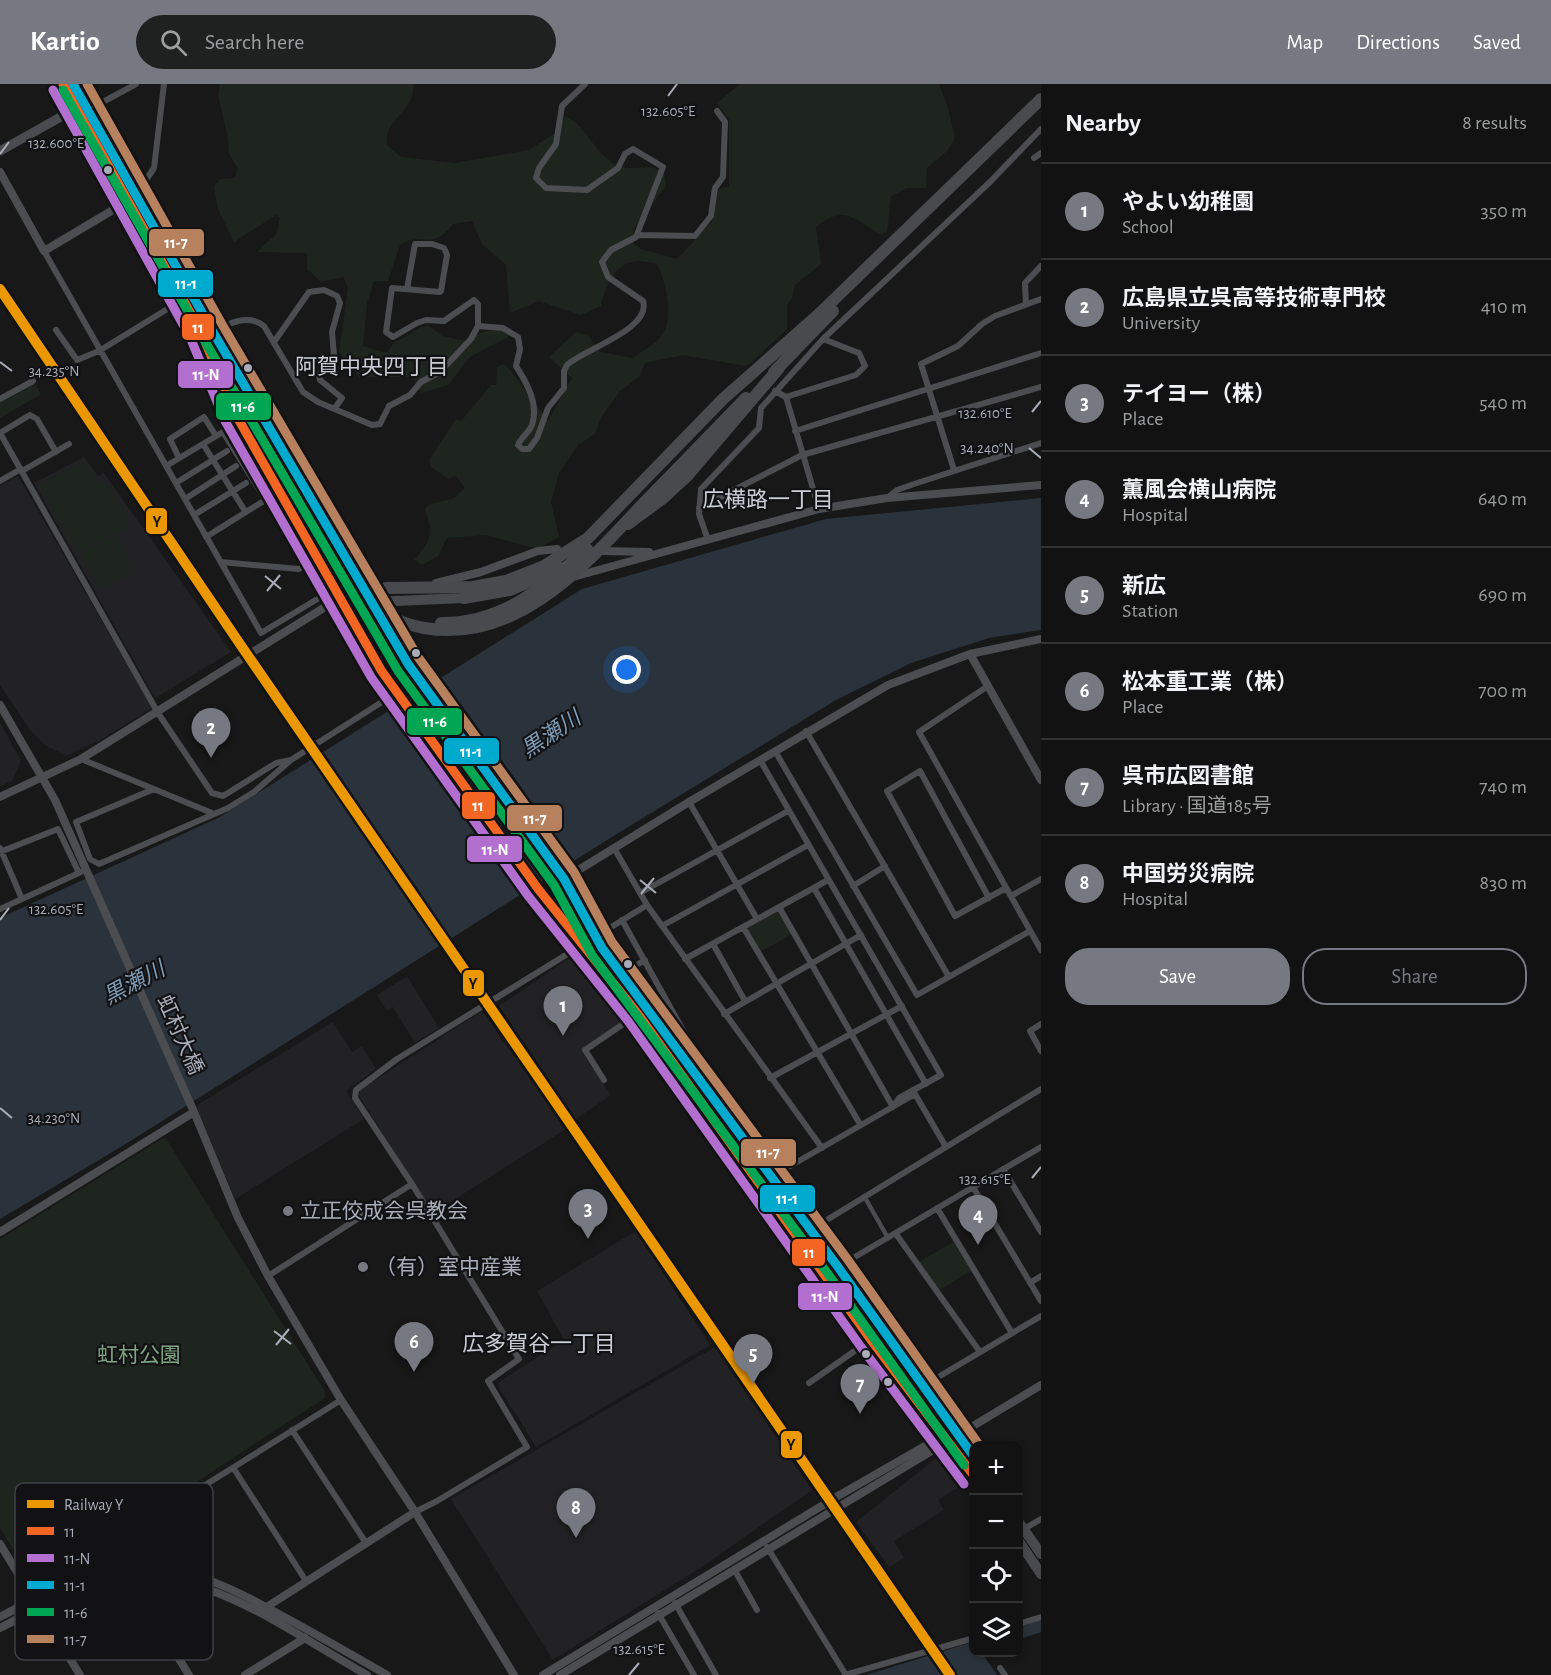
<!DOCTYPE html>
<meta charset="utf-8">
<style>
body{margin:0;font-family:"Alegreya Sans","Noto Sans JP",sans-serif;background:#1f2020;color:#f1f3f6}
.controls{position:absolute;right:18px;bottom:18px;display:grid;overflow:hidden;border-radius:12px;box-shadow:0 3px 9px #0003}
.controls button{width:54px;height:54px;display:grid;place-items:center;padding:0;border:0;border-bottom:2px solid #313232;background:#121212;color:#f1f3f6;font:30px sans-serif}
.you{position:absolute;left:627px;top:586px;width:21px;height:21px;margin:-15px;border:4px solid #fff;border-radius:50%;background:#1a73e8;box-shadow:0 0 0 9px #1a73e833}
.badge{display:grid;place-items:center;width:39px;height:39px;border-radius:50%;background:#767981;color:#fff;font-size:20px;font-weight:700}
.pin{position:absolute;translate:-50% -50px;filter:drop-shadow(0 2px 3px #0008)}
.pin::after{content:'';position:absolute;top:32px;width:21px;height:18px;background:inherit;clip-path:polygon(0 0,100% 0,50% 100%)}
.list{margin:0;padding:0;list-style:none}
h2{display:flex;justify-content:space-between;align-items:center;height:78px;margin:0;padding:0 24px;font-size:26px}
h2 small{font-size:20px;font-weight:400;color:#9c9e9f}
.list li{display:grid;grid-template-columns:39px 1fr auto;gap:18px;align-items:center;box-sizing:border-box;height:96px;padding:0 24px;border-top:2px solid #313232}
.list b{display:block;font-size:22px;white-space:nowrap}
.list p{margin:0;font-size:20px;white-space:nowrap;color:#9c9e9f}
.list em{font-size:20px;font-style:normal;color:#9c9e9f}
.actions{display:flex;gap:12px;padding:18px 24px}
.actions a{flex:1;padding:14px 0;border:2px solid #767981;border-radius:24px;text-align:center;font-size:21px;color:#767981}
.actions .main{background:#767981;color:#fff}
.icon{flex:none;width:33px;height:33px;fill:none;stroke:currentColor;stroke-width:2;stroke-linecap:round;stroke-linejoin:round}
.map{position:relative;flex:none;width:1041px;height:1591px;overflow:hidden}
header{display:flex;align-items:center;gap:36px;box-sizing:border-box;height:84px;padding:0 30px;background:#767981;color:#fff}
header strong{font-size:28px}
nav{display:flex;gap:33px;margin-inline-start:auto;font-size:21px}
.search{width:420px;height:54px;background:#1f2020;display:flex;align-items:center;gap:15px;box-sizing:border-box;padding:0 21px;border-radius:33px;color:#9c9e9f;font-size:22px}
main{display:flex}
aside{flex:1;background:#121212}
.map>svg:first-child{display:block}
.built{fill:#222224}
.green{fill:#1e251f}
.water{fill:#2a333b}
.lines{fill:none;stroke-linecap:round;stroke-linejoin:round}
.river{stroke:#2a333b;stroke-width:12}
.pedestrian{stroke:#4c4d51;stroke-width:4.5}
.minor{stroke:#4c4d51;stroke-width:6}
.tertiary{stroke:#4c4d51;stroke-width:8}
.secondary{stroke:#4a4b4f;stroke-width:9}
.trunk{stroke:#494a4d;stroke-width:10}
.motorway{stroke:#494a4d;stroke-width:12}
.motorway-bridge{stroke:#494a4d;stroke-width:12}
.bus-1-casing{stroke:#121214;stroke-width:14}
.bus-2-casing{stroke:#121214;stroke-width:14}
.bus-3-casing{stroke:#121214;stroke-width:14}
.bus-4-casing{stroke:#121214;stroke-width:14}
.bus-5-casing{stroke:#121214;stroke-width:14}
.bus-1{stroke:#f26522;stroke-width:9}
.bus-2{stroke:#b36fd0;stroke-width:9}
.bus-3{stroke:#00a9ce;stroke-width:9}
.bus-4{stroke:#00a651;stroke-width:9}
.bus-5{stroke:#b6815c;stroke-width:9}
.rail-1-casing{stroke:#121214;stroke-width:15}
.rail-1{stroke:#eb9800;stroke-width:10}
.ticks{fill:none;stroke:#a8adb9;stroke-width:2}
.bus-dot{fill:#a8adb9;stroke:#121214;stroke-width:2}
.poi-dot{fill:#767981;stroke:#121214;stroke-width:2}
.labels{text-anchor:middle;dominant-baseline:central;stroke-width:4.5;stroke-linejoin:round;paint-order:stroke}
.street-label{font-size:21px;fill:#a8adb9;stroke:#121214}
.poi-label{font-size:21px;fill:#a8adb9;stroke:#121214;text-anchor:start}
.park-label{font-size:21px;fill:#7fa582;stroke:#121214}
.neighbourhood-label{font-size:22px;fill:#cacdd5;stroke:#121214}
.water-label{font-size:22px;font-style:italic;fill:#7e9bb6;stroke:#121214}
.key{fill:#121214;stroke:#3f4046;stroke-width:1.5}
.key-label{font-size:16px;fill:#a8adb9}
.ticks-label{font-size:15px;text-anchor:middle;fill:#a8adb9;stroke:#121214;stroke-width:4.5;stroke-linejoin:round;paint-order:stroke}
.line-badge{stroke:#121214;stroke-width:2}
.badge-label{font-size:16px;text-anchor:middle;font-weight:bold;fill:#fff}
.pale-badge-label{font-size:16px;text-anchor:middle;font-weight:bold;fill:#111}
</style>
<header>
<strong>Kartio</strong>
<div class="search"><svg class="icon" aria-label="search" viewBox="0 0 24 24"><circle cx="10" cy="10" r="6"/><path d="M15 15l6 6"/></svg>Search here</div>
<nav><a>Map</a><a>Directions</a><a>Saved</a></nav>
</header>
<main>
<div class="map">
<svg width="1041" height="1591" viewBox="0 0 1041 1591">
<rect width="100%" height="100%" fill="#181818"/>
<path class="built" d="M84,373l14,19 6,-3 127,179 -76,46 -121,-215z
M18,392l134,232 -52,32 -34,16 -21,-11 -15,-15 -30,-45v-199z
M0,639l21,38 -9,20 -12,5z
M580,867l47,71 -45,30 29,43 -35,24 -77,-113z
M407,892l32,52 -24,15 -22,-36 -6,4 -10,-16z
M482,927l84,118 -133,84 -73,-116v-7z
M333,938l19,30 10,-6 14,23 -30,22 18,28 -129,80 -38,-90 2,-5z
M636,1147l74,114 -174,102 -38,-61 1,-4 65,-42 -27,-49z
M715,1263l97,143 -109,76 -150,94 -102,-161z
M936,1374l13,2 16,23 -27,17 6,10 -50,31 10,17 -15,9 -33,-45z"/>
<path class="green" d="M220,0h194c-1,4 -1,11 -3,15 -8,17 -27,25 -24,46l14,12 54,6 74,-13 32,-21 4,-13c24,11 29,40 54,50 15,7 27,-6 45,7l2,13 -32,42 -1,15 8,6 36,10 35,-37 7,-33 10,-3v-67l-12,-16 23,-19h199l9,24 7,30 -8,13 -20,17 -1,20h-19l-16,8 -4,36 -6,2c-30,-16 -35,-30 -65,-7l5,37 -26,21 -3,13 -5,7v24l-35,33 -7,4 -62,-11 -38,8 -6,14 -19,14 -19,26 -5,16 -18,12 -19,28 -8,29 8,35 -22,12 -50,-14 -40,3 -9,18 -16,9 -8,-5c16,-18 21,-27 11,-50l3,-5 26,-7 11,-10 -10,-13 -6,4 -18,-12 -2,-7 27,-41 5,2 30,-36h5l1,-18 7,-3 5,5 39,52 24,-43 -23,-21 27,-25 13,4 11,16 33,6c9,-7 25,-15 30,-25 11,-16 3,-54 -7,-70 -7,0 -17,-3 -24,-1 -17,2 -29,29 -31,44l-20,9 -42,-14 -29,12 -4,-48 -24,-21 -10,-23 -19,3c-23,29 -29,6 -53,21l-12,36h-14l-7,22 -4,43 18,6h7l6,-10c13,-4 20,-13 34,-17l14,11 22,5c15,-8 31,-17 47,-6l-41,22 -22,28 -27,8 -9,-16h-53l-20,-25 9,-64 -5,-11 -22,5 -14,-13v-16l-50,-1 20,-19 3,-15 -4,-3 -42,27 -16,-33 -4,-23 6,-7 15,-1 3,-10 -9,-14 -1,-15 -10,-45z
M35,300l6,10 -41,24v-15z
M85,378l16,23 8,3 20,31 -5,10 -47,22 -38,-66z
M116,451l17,36 -28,16h-5l-19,-35z
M776,828h3l13,22 -32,18 -13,-21 1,-4z
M165,1053l159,253 1,8 -193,126 -6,8 -4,19 -30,8 -50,25 -10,-3 -32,-53v-289z
M953,1158l18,29 -32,19 -20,-28z"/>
<path class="water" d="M1041,414v132l-52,8 -78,25 -75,37 -229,140 -483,305 -124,74v-301l220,-101 362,-228 244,-70z
M973,1558l1,10 8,1 15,22h-131z"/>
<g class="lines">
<path class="river" d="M1018,1549l23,-7"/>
<path class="pedestrian" d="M864,1112l24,42"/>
<path class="minor" d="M88,26l48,-26
M1034,74l7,-5
M136,111l18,-27 10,-84
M637,151l58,1 16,-20 4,-28 8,-11 2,-55 -8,-11
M44,167l217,382 63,-38 14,4
M407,205l8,-45h17l12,4 3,7 -6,36 -1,1 -48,-4 -6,44 7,5 24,-14 9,-3 18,1 30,-21 4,4v22
M1026,220l-1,-21 16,-17
M56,246l21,30 22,-9 83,-51
M211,249c16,-9 37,-20 53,-7l39,66 15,10 54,23 8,-1 9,-18 21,-11 11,-13 19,-10 31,-33 7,-13 25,2 15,9 2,12 -4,17c11,17 23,38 16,59 -3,8 -11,12 -14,20l4,4h7l8,-11 11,-30 16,-20v-17l3,-6c17,-16 85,-36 76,-64l-35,-24 -6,-15 9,-12 25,-13 27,-70 -30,-18 -8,5 -7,14 -31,22 -41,-2 -10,-10 3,-10 17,-24 6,-38 23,-22
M274,258l35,-50 15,-2 13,6 3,7 -8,29 2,23 -15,20 1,5 22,18 -7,10
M775,307l11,6 70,-22 9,-9 -6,-13 -36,-14
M786,313l33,112
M0,315l33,-18
M795,347l246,-78
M0,349l158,280 54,80 11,3 53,-33 15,-3
M0,349l30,-18 7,4 19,33
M203,360l42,67
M179,374l-9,-19 34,-22 12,19
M166,382l57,-34 42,67
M954,386l-33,-106 37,-18 24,-22 13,-8 46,-17
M22,387l47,-27
M0,397l21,-12
M176,399l51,-32
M887,414l10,-8 17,-6 127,-41
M185,415l51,-33
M699,424l103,-53 239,-68
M194,431l52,-32
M206,453l72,-45
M708,456l-9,-26 2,-25 58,-61 2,-20 62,-69 167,-157 51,-53
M221,478l78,7 17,-10
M988,602l-69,46 122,218
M806,647l143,246
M775,667l142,244 113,-64
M81,675l131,54
M760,676l181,315 -42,23 -6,9
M154,705l-78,33 14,37 9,5 129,-56 26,-16 37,-32 105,-67
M689,718l68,117
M0,764l22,51
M614,764l33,57 175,243
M0,768l58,-23 21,44
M853,802l32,-20
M814,804l112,196
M640,809l148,-82
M1011,812l30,-17
M989,814l-69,-127 -33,20 68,125 51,-28
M779,823l114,200
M0,825l81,-37
M622,836l78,141 3,10 -5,7
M662,842l146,-81
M743,843l117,197
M713,860l32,57
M685,875l143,-79
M622,890l23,-14
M724,930l137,-79
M1041,940l-11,7 11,20
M770,994l132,-72
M604,996l-19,-30 53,-36
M1003,1085l38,63
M771,1093l144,-83 31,53
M973,1103l68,114
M937,1124l75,125
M896,1150l84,118
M799,1153l242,-148
M838,1183l203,-120
M268,1192l144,-92
M1030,1199l11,-7
M809,1299l74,-52
M923,1302l118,-70
M292,1346l74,113
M234,1385l72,112
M415,1428l22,-11 90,-54 -39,-66 31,-22 -107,-175 -57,-86 1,-8 41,-31 250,-154
M1024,1445l17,-10
M767,1463l79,128
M129,1483l1,-31 16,-14 195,-122
M734,1485l23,41
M675,1519l41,72
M658,1529l36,62
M1018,1540l23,-7
M1000,1584l5,7
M845,1591l129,-37"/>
<path class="tertiary" d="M0,88l44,79 84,-50
M603,467l46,1
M573,493l246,-68 68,-11 154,-13
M436,499l45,-11 57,-21 19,-2
M970,570l71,126
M0,621l55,95 139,312
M0,713l81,-38 257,-160
M564,795l125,-77 199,-117 82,-31 71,-15
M0,1148l194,-120 44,106 30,58 73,124 74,112 99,163
M0,1460l80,131
M131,1490l4,14 54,87
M265,1524l150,-96
M0,1533c33,-17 67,-38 104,-46 68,-16 126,16 184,48 33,18 66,37 99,56
M0,1544c37,-19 72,-40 113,-49 84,-19 182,56 254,96
M245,1591l60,-37
M543,1591l295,-179 87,-50 18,-4
M560,1591l481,-290"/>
<path class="secondary" d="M0,67l82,-46"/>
<path class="trunk" d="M63,0l143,260
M73,0l144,254
M239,291l179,303 146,201 38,69 236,319 136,191
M222,296l14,35 42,77 60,107 58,94 143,197 99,124 233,326 103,137
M338,515l35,3 91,-4
M1018,1437l23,33
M1018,1456l23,34"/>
<path class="motorway" d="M213,248l39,80 50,88
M203,254l35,62
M774,288l59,-61
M640,423l106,-109
M628,440l34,-25 25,-23 92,-108
M386,504l87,-1 33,-6 38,-15 44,-28 135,-139 95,-84 223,-216
M464,514l46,-8 51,-22"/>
<path class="motorway-bridge" d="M296,419c16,28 30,61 53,84 20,21 47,36 75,41 91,16 159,-60 216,-121
M441,539c60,1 104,-36 146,-74"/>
<g class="bus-1-casing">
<path id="bus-1" d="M63,0l138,248 35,83 145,255 158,220 99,124 233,326 103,136"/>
</g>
<g class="bus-2-casing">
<path id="bus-2" d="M53,6l137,247 35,84 146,256 158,220 99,124 233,326 103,137"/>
</g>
<g class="bus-3-casing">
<path id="bus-3" d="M73,0l140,248 195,332 156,215 38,69 236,319 136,190"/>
</g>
<g class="bus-4-casing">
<path id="bus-4" d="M63,6l140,248 195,333 156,214 38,70 236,319 136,191"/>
</g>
<g class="bus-5-casing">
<path id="bus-5" d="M87,0l136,242 195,331 156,215 38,70 236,318 132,186"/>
</g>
<use href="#bus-1" class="bus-1"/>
<use href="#bus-2" class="bus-2"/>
<use href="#bus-3" class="bus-3"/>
<use href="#bus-4" class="bus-4"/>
<use href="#bus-5" class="bus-5"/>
<g class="rail-1-casing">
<path id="rail-1" d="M0,205l242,358 708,1028"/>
</g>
<use href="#rail-1" class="rail-1"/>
</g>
<path class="ticks" d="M668,12l9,-12M0,70l9,-12M0,278l12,9M1032,328l9,-11M1029,364l12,10M265,492l16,13M267,507l13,-16M640,796l16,13M641,810l13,-16M0,836l9,-12M0,1024l12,10M1032,1094l9,-11M274,1247l17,13M276,1261l13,-16M629,1591l10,-12"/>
<g class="bus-dot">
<circle cx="108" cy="86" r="5"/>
<circle cx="248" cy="284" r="5"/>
<circle cx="416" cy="569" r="5"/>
<circle cx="628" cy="880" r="5"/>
<circle cx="866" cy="1270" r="5"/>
<circle cx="888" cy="1298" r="5"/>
</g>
<g class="poi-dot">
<circle cx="288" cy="1127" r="6"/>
<circle cx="363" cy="1183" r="6"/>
</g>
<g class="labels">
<g class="street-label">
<text transform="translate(180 951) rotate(66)">虹村大橋</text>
</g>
<g class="poi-label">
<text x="300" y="1127">立正佼成会呉教会</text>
<text x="375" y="1183">（有）室中産業</text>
</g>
<g class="park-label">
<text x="139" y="1271">虹村公園</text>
</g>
<g class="neighbourhood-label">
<text x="372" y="283">阿賀中央四丁目</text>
<text x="768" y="416">広横路一丁目</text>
<text x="539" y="1260">広多賀谷一丁目</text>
</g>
<g class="water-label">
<text transform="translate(551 650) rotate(-34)">黒瀬川</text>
<text transform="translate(134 899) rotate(-28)">黒瀬川</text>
</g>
</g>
<rect x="15" y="1399" width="198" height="177" rx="9" class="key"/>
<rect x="27" y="1416" width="27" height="8" fill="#eb9800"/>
<rect x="27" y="1443" width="27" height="8" fill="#f26522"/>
<rect x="27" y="1470" width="27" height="8" fill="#b36fd0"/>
<rect x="27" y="1497" width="27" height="8" fill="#00a9ce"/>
<rect x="27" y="1524" width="27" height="8" fill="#00a651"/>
<rect x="27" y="1551" width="27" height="8" fill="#b6815c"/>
<g class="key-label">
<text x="64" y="1426">Railway Y</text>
<text x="64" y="1453">11</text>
<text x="64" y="1480">11-N</text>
<text x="64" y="1507">11-1</text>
<text x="64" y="1534">11-6</text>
<text x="64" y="1561">11-7</text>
</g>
<g class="ticks-label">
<text x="668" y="32">132.605°E</text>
<text x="56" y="64">132.600°E</text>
<text x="54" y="292">34.235°N</text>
<text x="985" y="334">132.610°E</text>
<text x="987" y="369">34.240°N</text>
<text x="56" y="830">132.605°E</text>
<text x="54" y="1039">34.230°N</text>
<text x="985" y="1100">132.615°E</text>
<text x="639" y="1570">132.615°E</text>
</g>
<g class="line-badge">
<rect x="148" y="144" width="57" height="29" rx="6" fill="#b6815c"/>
<rect x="157" y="185" width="57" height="29" rx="6" fill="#00a9ce"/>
<rect x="181" y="229" width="34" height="28" rx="6" fill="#f26522"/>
<rect x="177" y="276" width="57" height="29" rx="6" fill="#b36fd0"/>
<rect x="215" y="308" width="57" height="29" rx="6" fill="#00a651"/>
<rect x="145" y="423" width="23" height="28" rx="6" fill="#eb9800"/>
<rect x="406" y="623" width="57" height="29" rx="6" fill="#00a651"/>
<rect x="443" y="653" width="57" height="28" rx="6" fill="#00a9ce"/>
<rect x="461" y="707" width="35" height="29" rx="6" fill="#f26522"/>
<rect x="506" y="720" width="57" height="28" rx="6" fill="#b6815c"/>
<rect x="466" y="751" width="57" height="28" rx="6" fill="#b36fd0"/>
<rect x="462" y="885" width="23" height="28" rx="6" fill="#eb9800"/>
<rect x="740" y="1054" width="57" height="29" rx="6" fill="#b6815c"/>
<rect x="759" y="1100" width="57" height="29" rx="6" fill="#00a9ce"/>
<rect x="791" y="1154" width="35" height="29" rx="6" fill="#f26522"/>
<rect x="797" y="1198" width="56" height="29" rx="6" fill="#b36fd0"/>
<rect x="780" y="1346" width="23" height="29" rx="6" fill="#eb9800"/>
</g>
<g class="badge-label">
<text x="176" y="164">11-7</text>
<text x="186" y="205">11-1</text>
<text x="198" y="249">11</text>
<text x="206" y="296">11-N</text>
<text x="243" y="328">11-6</text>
<text x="435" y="643">11-6</text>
<text x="471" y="673">11-1</text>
<text x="478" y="727">11</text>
<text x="535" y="740">11-7</text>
<text x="495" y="771">11-N</text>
<text x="768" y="1074">11-7</text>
<text x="787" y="1120">11-1</text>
<text x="809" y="1174">11</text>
<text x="825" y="1218">11-N</text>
</g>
<g class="pale-badge-label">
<text x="157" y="443">Y</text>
<text x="473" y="905">Y</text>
<text x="791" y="1366">Y</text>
</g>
</svg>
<div class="controls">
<button>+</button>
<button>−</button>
<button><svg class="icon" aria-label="locate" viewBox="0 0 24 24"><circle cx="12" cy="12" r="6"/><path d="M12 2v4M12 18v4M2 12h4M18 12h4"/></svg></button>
<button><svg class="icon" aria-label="layers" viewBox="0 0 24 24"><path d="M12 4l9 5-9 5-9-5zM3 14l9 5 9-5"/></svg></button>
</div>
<div class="you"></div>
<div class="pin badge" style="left:563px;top:952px">1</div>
<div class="pin badge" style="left:211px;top:674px">2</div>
<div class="pin badge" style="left:588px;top:1155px">3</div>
<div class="pin badge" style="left:978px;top:1161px">4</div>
<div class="pin badge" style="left:753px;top:1300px">5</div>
<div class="pin badge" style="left:414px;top:1288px">6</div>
<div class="pin badge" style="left:860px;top:1330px">7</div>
<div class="pin badge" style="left:576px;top:1454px">8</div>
</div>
<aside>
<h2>Nearby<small>8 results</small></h2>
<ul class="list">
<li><span class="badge">1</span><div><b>やよい幼稚園</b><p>School</p></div><em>350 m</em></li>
<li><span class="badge">2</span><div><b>広島県立呉高等技術専門校</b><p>University</p></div><em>410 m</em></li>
<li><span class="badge">3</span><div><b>テイヨー（株）</b><p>Place</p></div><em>540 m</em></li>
<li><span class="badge">4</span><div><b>薫風会横山病院</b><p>Hospital</p></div><em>640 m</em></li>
<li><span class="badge">5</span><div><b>新広</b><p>Station</p></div><em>690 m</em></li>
<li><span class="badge">6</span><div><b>松本重工業（株）</b><p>Place</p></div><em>700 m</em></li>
<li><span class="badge">7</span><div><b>呉市広図書館</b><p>Library · 国道185号</p></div><em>740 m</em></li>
<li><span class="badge">8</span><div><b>中国労災病院</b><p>Hospital</p></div><em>830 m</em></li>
</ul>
<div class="actions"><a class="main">Save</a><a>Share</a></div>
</aside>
</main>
